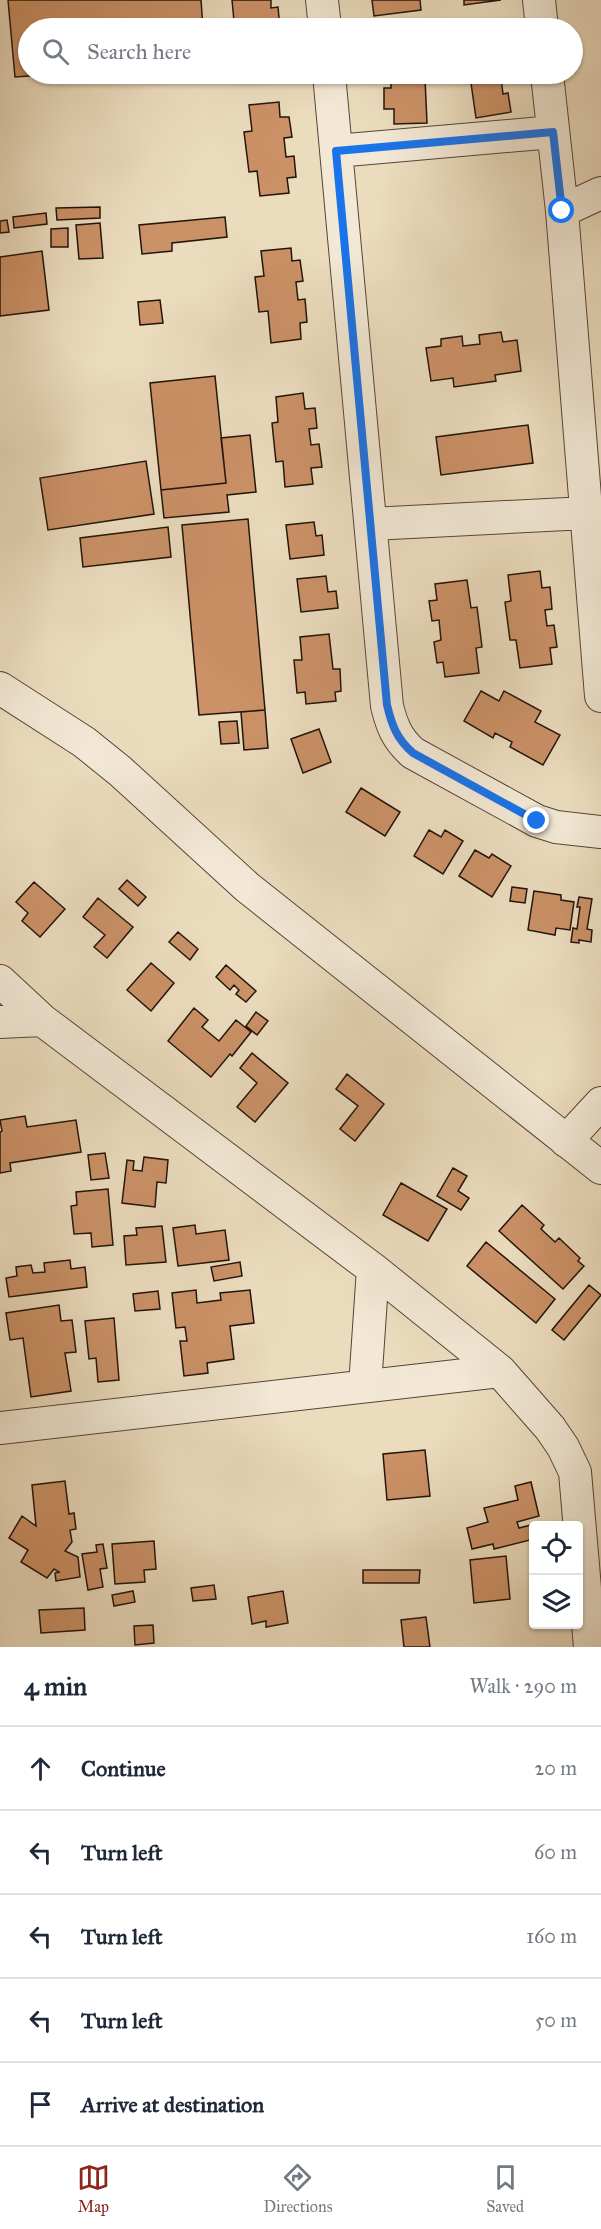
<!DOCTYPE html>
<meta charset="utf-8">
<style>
body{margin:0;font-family:"IM FELL Great Primer",serif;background:#f2f2f3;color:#1f2937}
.controls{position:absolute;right:18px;bottom:18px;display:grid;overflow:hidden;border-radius:6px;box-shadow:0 2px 4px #0004}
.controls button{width:54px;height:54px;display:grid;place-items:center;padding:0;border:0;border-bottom:2px solid #e0e1e3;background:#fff;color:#1f2937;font:30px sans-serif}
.stop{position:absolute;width:18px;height:18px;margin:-14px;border:4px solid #1a73e8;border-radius:50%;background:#fff}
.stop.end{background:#1a73e8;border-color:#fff;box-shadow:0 2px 6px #0008}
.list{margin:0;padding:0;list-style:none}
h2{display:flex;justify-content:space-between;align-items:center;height:78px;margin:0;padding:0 24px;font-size:26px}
h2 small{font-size:20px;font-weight:400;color:#747a83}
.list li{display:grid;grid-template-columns:39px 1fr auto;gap:18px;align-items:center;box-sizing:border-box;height:84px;padding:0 24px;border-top:2px solid #e0e1e3}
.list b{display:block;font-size:22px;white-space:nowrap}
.list em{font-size:20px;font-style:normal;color:#747a83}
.icon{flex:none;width:33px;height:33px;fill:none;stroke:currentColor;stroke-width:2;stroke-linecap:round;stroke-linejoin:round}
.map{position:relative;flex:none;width:601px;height:1647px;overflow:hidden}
.search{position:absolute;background:#fff;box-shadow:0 2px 4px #0004;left:18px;right:18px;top:18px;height:66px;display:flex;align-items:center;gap:15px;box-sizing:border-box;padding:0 21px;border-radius:33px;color:#747a83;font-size:22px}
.sheet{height:498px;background:#fff}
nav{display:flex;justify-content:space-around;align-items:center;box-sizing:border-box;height:84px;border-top:2px solid #e0e1e3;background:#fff;font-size:16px;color:#747a83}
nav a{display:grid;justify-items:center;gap:3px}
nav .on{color:#8f2418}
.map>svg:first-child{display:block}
.building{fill:#cb9167;stroke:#22140b;stroke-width:1.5}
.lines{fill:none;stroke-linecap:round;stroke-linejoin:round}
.minor-casing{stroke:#544638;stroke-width:34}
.minor{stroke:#f2e8d5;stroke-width:32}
.route{stroke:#1a73e8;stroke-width:8}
</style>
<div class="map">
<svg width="601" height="1647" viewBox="0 0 601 1647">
<rect width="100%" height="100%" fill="#ebdcbe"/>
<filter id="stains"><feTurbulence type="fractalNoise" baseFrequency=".00333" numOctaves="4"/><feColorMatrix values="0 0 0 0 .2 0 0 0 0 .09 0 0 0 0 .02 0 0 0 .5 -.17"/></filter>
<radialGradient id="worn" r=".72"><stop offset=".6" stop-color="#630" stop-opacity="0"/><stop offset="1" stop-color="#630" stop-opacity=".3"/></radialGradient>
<path class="building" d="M8,0h193l2,28h-175v46h29l-42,3z
M232,0h39v8l7,-1 2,21h-38l-1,-8 -7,1z
M372,0h48l1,10 -47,6z
M464,0h37l-37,5z
M488,20l1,8h-29l-1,-4z
M417,23l1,5h-43v-1z
M501,78l2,16 5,-1 3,19 -35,6 -5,-35z
M425,79l2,44 -33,1v-15h-10v-21h7v-8z
M279,102l1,15h9l3,20 -8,1 2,19 8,-1 2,21 -9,1 2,15 -29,3 -3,-25 -8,1 -5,-40 8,-1 -3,-26z
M100,207v11l-43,2 -1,-12z
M46,213l1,11 -33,4 -1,-11z
M225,217l2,20 -55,6v8l-30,3 -3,-29z
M7,220l2,12 -9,1v-12z
M100,223l3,35 -24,1 -3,-34z
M68,228v19h-17v-18z
M291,248l1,13 8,-1 3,21 -7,1 2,18 7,-1 2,23 -7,1 1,16 -30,4 -3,-32 -9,1 -4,-35 9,-1 -3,-25z
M42,251l7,59 -49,6v-59z
M160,300l3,23 -23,2 -2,-23z
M501,332l2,10 14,-2 4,31 -26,4 1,6 -42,6 -1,-9 -22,3 -5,-33 15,-2v-7l21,-3 1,10 17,-2 -1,-9z
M215,376l11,107 -65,7 -11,-107z
M303,393l2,16 10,-1 2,20 -8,1 2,16 8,-1 3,23 -11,1 2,16 -28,3 -2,-26 -7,1 -4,-39 6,-1 -2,-25z
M528,425l5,38 -92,12 -5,-38z
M250,435l6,57 -29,3 2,17 -65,6 -3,-28 65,-7 -5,-45z
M146,461l8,53 -106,16 -8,-52z
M248,519l17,191 -66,5 -17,-190z
M314,522l2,14 6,-1 2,20 -34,4 -4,-34z
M168,527l3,30 -88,10 -3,-29z
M540,571l2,17 8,-1 2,22 -7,1 2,16 7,-1 3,22 -7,1 2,16 -32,4 -4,-28h-6l-5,-38 6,-1 -3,-26z
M326,576l2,16 8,-1 2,17 -37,4 -4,-33z
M467,580l4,28 6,-1 5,40 -6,1 3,25 -34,4 -2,-15 -6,1 -3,-21 7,-2 -2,-20 -7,1 -3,-20 8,-1 -2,-16z
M329,634l4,35h7l1,22 -6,1 1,9 -30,3 -1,-12 -8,1 -3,-33h8l-2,-23z
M481,691l18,10 5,-10 37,20 -6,11 25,13 -17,30 -33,-18 2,-5 -17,-9 -2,5 -29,-17z
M265,710l3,38 -24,2 -3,-38z
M237,721l2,22 -18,1 -2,-22z
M319,729l12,33 -28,11 -12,-34z
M361,788l39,24 -15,24 -39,-24z
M429,830l12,7 4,-7 18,11 -20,33 -29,-18z
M475,850l14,8 3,-4 19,12 -19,31 -33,-21z
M127,880l19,17 -8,9 -19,-17z
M34,882l31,27 -25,28 -18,-16 6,-8 -12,-11z
M512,887l15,2 -2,14 -15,-2z
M534,891l27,4v5l13,2 -4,28 -14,-2 -1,7 -27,-5z
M579,897l13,2 -5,30 5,1 -1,12 -12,-2v3l-8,-1 2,-14 4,1 3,-22h-3z
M98,898l35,29 -26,31 -13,-11 11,-12 -22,-18z
M178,932l20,17 -8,11 -21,-18z
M151,963l23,20 -23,28 -24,-21z
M226,965l30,26 -10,11 -10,-8 3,-4 -5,-5 -4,5 -14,-13z
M194,1008l14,12 -6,7 17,14 17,-21 15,12 -19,24 -2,-2 -19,23 -43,-36z
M256,1012l12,9 -11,14 -11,-9z
M252,1053l36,30 -33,39 -18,-15 20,-24 -17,-15z
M347,1074l37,30 -29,37 -15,-12 18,-23 -22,-17z
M25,1116l2,11 49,-7 5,32 -71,11 1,8 -11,2v-41l2,-1 -2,-11z
M105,1153l4,25 -18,2 -3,-25z
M144,1157l24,3 -2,23 -9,-1 -2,25 -33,-4 5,-43 7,1 -1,9 9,1z
M453,1168l14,8 -9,15 11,7 -8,12 -24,-14z
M401,1183l46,26 -19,32 -45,-26z
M108,1189l5,56 -21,2 -1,-14 -17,1 -3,-28 6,-1 -1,-13z
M522,1205l22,20 -3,4 14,13 4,-4 21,20 -2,3 6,5 -21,23 -64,-58z
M195,1225l1,9 29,-4 4,30 -51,6 -5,-38z
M162,1226l4,36 -40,3 -2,-29 13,-1 -1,-7z
M486,1242l69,57 -19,24 -69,-57z
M70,1260l1,9 14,-2 2,20 -78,10 -3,-19 11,-2 -1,-9 15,-2 2,8 12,-1 -1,-9z
M240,1262l2,14 -28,5 -3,-14z
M589,1285l12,10 -37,45 -12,-10z
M196,1290l1,13 24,-3 -1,-7 30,-3 4,33 -24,3 4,33 -27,4 1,10 -24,3 -4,-35h7l-2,-14 -9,1 -4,-35z
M158,1291l2,18 -25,2 -2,-17z
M59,1305l2,16 11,-1 4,32 -11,1 6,38 -40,6 -8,-59 -13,2 -4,-27z
M114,1318l5,62 -21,2 -2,-24 -7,1 -4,-38z
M425,1450l5,46 -43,4 -4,-46z
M65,1481l4,33 5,-1 2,16 -6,1 2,12 -7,9 13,6 2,20 -24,4 -1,-8 4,-1 -5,-3 -7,9 -26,-16 7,-12 -19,-12 13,-22 14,10 -4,-41z
M531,1482l8,34 -22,6 2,6 12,-3 3,14 -40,10 -1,-5 -21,5 -5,-21 21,-6 -4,-14 34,-8 -3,-14z
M154,1541l2,28 -12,1 1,12 -30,2 -3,-40z
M103,1544l4,24 -7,1 3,18 -15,3 -6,-36 15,-2 -1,-7z
M506,1556l4,43 -36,4 -4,-43z
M363,1570h57l-1,13h-56z
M214,1585l2,14 -23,2 -2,-13z
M133,1591l2,11 -21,4 -2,-11z
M283,1591l5,32 -22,4v-6l-14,3 -4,-27z
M84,1608l1,22 -44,3 -2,-23z
M426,1617l4,30h-26l-3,-27z
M153,1625l1,18 -19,2 -1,-19z"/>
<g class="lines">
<g class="minor-casing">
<path id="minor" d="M322,0l3,28
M539,0l3,28
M329,74l58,632c5,20 10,33 26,47l124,68 19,6 45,5
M547,74l15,137 39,485
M336,151l217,-19
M562,211l39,-18
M371,524l215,-11
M0,688l84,54 36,29 127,116 354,281
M0,981l42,39 331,249 127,102 50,57 13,19 12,25 15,175
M0,1022l42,-2
M566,1141l35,-38
M365,1386l8,-117
M0,1428l500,-57"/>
</g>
<use href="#minor" class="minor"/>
</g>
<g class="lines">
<path class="route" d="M537,821l-124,-68c-16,-14 -21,-27 -26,-48l-51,-554 217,-19 9,79"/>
</g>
<rect width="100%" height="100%" filter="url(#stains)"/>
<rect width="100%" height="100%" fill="url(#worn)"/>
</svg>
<div class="controls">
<button><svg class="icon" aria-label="locate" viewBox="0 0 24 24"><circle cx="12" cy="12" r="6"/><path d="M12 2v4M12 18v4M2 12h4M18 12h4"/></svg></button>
<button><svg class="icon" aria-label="layers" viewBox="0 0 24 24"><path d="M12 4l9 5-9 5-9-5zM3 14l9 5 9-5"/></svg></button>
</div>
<div class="stop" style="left:562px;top:211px"></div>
<div class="stop end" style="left:537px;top:821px"></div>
<div class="search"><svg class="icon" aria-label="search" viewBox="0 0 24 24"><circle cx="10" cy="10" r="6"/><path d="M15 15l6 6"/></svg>Search here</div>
</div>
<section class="sheet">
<h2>4 min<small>Walk · 290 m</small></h2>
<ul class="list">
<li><svg class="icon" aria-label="ahead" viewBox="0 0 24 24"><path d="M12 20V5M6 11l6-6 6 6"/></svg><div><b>Continue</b></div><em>20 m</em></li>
<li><svg class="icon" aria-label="left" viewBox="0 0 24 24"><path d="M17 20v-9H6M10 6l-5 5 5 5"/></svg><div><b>Turn left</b></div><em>60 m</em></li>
<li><svg class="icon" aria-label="left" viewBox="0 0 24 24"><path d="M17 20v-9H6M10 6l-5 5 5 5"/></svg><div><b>Turn left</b></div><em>160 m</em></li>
<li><svg class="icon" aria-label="left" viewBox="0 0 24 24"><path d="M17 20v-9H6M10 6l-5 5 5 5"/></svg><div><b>Turn left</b></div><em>50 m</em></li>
<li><svg class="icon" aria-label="arrive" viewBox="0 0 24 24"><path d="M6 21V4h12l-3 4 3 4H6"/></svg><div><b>Arrive at destination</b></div></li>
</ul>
</section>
<nav>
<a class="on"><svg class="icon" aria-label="map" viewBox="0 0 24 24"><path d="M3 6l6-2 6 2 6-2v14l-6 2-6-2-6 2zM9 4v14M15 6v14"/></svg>Map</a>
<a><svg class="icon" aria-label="directions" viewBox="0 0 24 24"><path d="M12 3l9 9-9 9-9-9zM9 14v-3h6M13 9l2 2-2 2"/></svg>Directions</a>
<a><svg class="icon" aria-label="saved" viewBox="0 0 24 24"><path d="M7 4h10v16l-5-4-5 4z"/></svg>Saved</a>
</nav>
